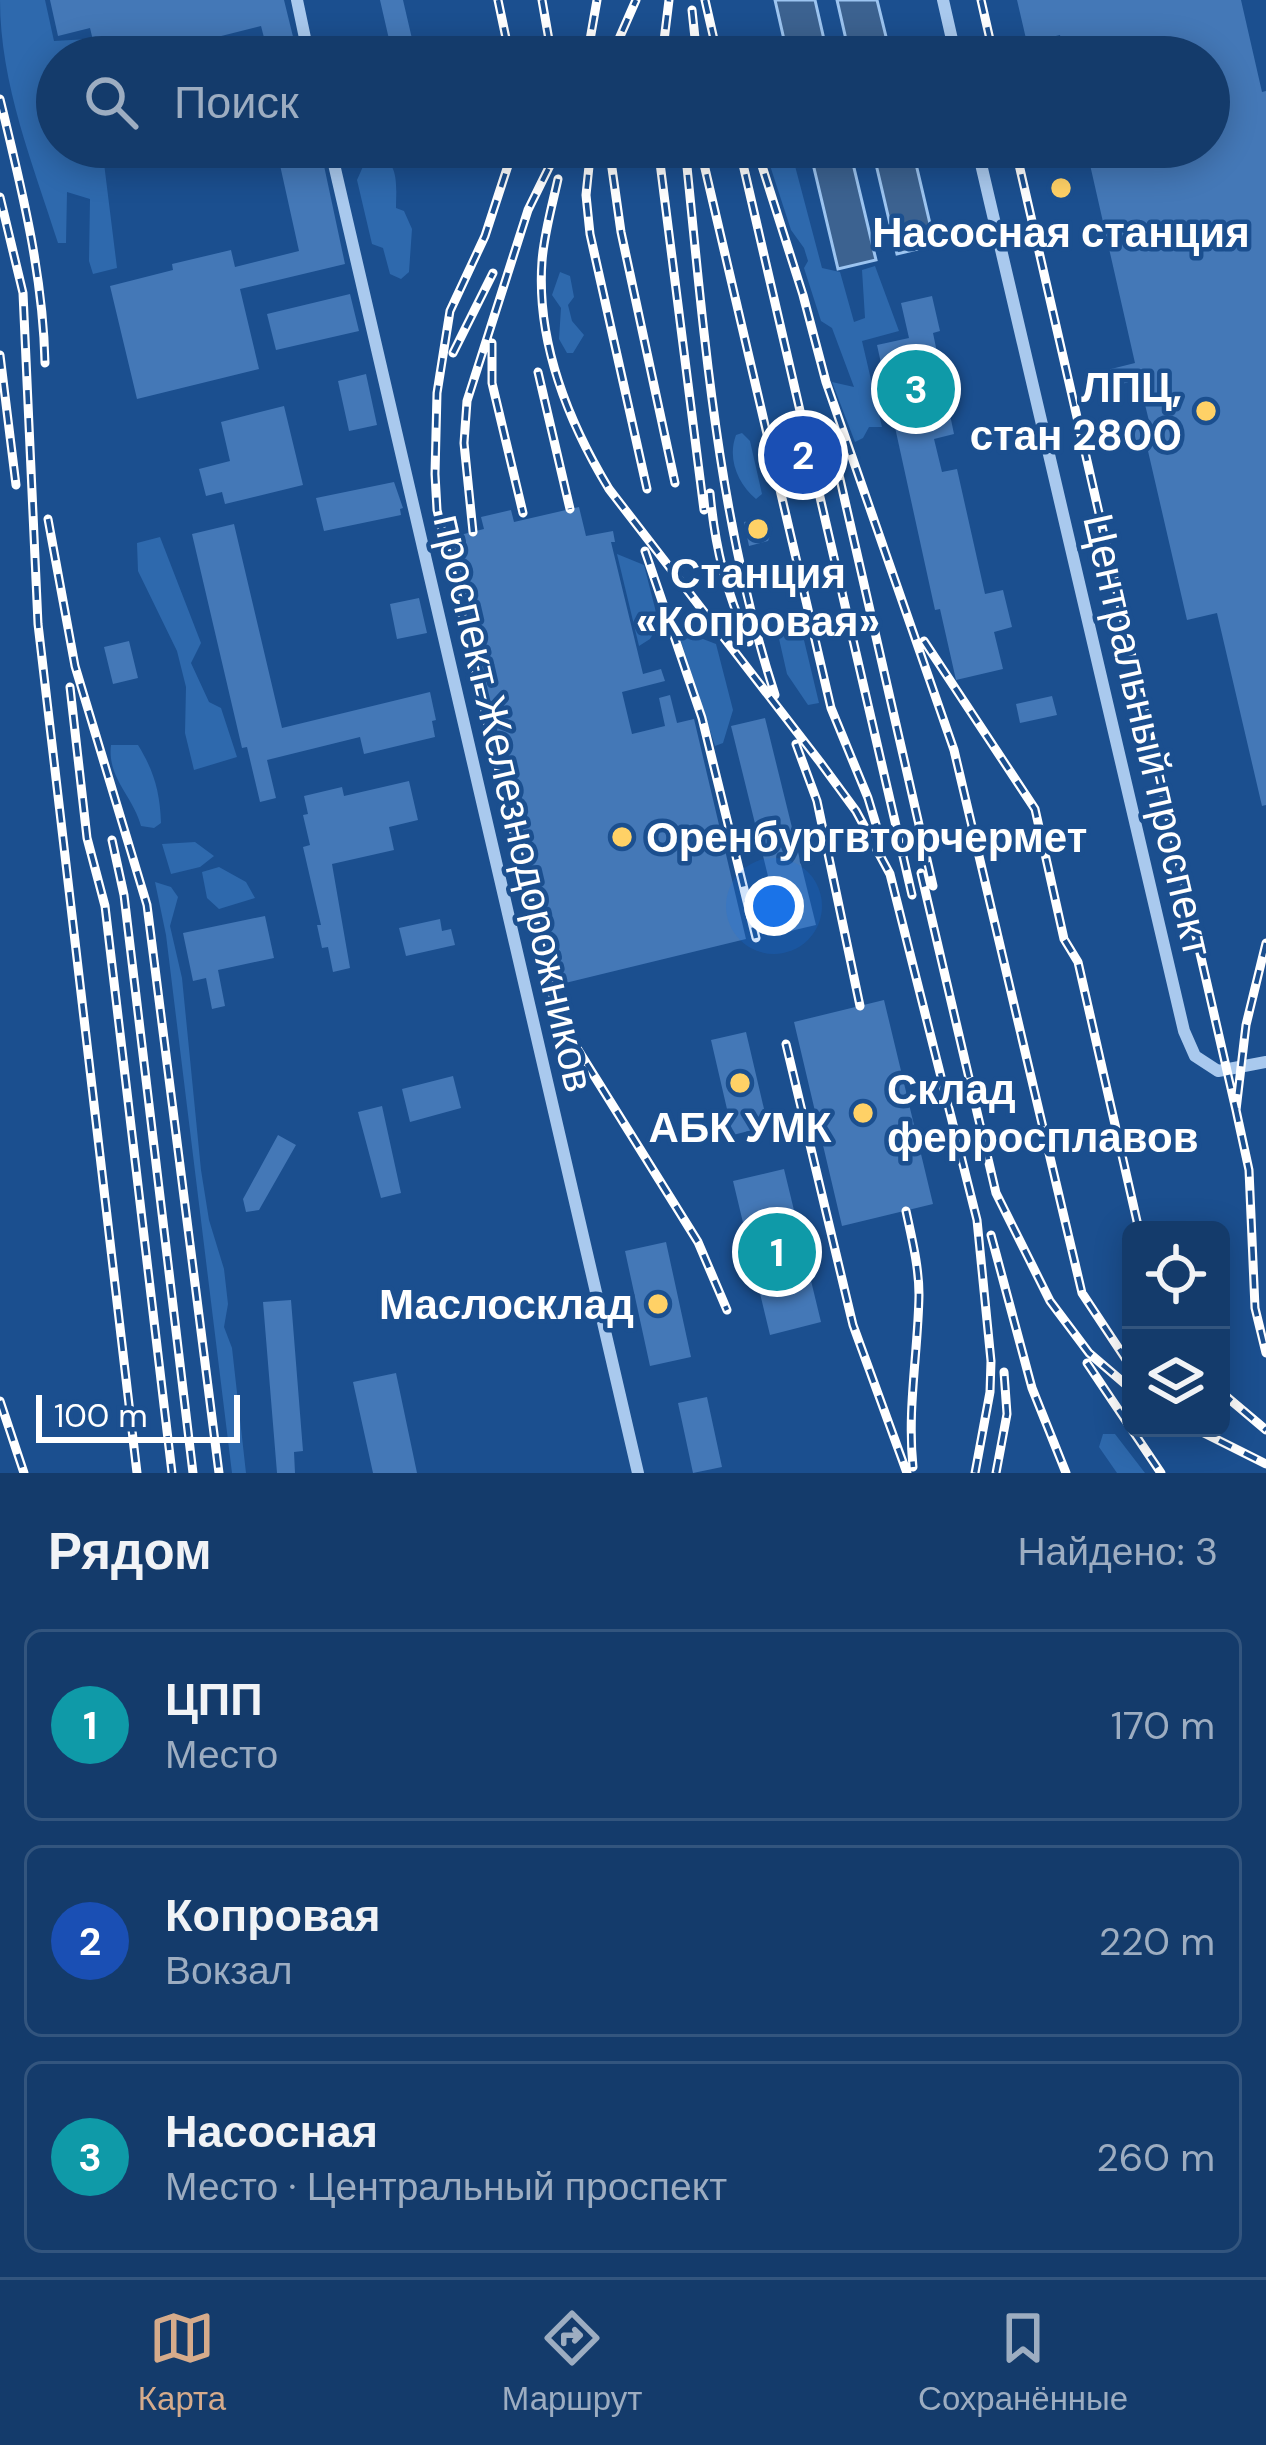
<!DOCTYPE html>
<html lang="ru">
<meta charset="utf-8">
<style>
body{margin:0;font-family:"DM Sans",sans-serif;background:#1d4271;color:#f1f3f6}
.controls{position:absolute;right:36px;bottom:36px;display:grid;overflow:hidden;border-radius:18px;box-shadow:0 6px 30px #0003}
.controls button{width:108px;height:108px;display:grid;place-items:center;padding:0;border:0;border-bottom:3px solid #33557e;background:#143b6b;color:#f1f3f6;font:60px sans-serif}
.scale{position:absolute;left:36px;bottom:30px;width:204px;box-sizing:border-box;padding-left:12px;border:6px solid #fff;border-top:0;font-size:33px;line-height:42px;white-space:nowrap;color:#fff;-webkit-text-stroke:9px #1b4f8f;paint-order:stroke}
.you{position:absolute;left:774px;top:906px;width:42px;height:42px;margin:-30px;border:9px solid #fff;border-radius:50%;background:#1a73e8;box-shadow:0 0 0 18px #1a73e833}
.badge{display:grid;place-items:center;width:78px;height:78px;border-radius:50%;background:#d6ab8b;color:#fff;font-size:39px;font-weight:700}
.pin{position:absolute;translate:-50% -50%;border:6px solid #fff;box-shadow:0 3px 12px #0006}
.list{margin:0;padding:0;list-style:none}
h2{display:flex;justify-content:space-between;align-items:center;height:156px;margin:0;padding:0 48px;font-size:51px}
h2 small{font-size:39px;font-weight:400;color:#9dadc1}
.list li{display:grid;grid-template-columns:78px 1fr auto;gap:36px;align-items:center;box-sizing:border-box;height:192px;margin:0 24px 24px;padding:0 24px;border:3px solid #33557e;border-radius:18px}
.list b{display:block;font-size:45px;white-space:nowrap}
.list p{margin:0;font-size:39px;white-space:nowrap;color:#9dadc1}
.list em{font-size:39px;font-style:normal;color:#9dadc1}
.icon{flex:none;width:66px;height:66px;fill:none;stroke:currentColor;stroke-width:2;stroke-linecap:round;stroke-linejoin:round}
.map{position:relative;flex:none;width:1266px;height:1473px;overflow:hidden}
.search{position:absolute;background:#143b6b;box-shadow:0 6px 30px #0003;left:36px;right:36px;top:36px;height:132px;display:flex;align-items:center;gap:30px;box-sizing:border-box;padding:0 42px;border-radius:66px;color:#9dadc1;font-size:45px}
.sheet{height:804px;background:#143b6b}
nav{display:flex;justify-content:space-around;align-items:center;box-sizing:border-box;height:168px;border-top:3px solid #33557e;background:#143b6b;font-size:33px;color:#9dadc1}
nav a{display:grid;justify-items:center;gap:6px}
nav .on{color:#d6ab8b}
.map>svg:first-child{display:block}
.green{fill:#2e69ad}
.water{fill:#3c6290;stroke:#9cc4f0;stroke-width:3}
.building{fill:#4478b7}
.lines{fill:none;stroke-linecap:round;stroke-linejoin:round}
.minor{stroke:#a9c9ee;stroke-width:12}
.rail-casing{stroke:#fff;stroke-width:9}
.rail{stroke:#1b4f8f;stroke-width:4.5;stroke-dasharray:14;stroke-linecap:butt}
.poi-dot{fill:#ffd166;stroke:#1b4f8f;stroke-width:4.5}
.labels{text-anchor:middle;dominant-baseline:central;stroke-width:9;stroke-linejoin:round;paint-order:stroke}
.poi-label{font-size:42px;font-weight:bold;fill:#fff;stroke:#1b4f8f}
.street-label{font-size:42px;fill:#fff;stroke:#1b4f8f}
</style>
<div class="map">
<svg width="1266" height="1473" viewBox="0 0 1266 1473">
<rect width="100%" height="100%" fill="#1b4f8f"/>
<path class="green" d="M0,0h45l9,41 35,-2 2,18h-34v90h45l15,121 -24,6 -4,-13 1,-62 -23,-7 -1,51h-8c-25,-79 -58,-159 -58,-243z
M764,147h26l32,121 18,4 14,50 11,-4 -3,-48 13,-4 24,65 -37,10 20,86h-13l-6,11 -8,4 -23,-60 22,5 -22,-59 -11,-7 -17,-53 4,-7 -4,-13 -13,-18z
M379,156c21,6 17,34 17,52l8,3 8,18 -3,43 -8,7 -11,-5 -7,-26 -11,-4 -15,-64 8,-18z
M560,272l10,4 4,21 -6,8 4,16 12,14 -11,18h-6l-8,-14 2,-31 -9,-13z
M742,433l8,8 12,53 -6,5c-18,-15 -29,-40 -20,-64z
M160,537l41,106 -10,20 18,39 12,6 16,49 -43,13 -9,-37 1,-46 -9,-36 -39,-80 -1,-28z
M617,554l27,11 15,59 -9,15 -11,7z
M798,615l21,88 -11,2 -21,-31 -12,-53z
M677,629l39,15 17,66 -10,33 -8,3z
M111,745h27c16,26 22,47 23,78l-7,5 -13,-2c-8,-30 -34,-48 -30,-81z
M195,842l19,14 -14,11 -29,7 -9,-30z
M219,867l27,15 9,16 -36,11 -12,-11 -5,-26z
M155,882l16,5 7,10 -8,29 12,52 19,192 8,50 15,49 4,35 -4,23 8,21 14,125h-14l-66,-538z
M1103,1434h12l30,39h-28l-18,-26z"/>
<path class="water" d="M775,0h40l13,57h-40z
M837,0h40l14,57h-41z
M809,147h40l27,113 -38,9z
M872,147h40l23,98 -38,9z"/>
<path class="building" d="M50,0h234l14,57h-29l-8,-31 -123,31h-41l-7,-29 -32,8z
M380,0h23l10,43 -22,5z
M1017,0h224l21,92 4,-1v714l-4,1 -45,-193 -30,7 -42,-182 -46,11 -3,-16 53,-12 -10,-41 -36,8 -4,-16 36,-9 -49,-216h123v-90h-144l-5,-22 -33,8z
M276,147h44l25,117 -105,25 19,80 -122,30 -27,-113 63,-16 -1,-6 59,-14 4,17 64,-16z
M350,294l9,37 -83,19 -9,-36z
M932,296l8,35 -7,2 21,101 -20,5 8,33 15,-3 28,125 18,-4 9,37 -18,5 9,37 -47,11 -16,-71 -5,1 -58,-265 32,-7 -8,-35z
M366,374l11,51 -28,6 -11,-50z
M284,406l19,79 -78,19 -3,-12 -16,4 -7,-27 31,-8 -9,-39z
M394,482l9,26 -3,1 1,6 -77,16 -8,-33z
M579,507l7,29 27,-5 2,11h-4l32,132 18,-5 4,12 -43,11 10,42 33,-8 -6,-28 11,-3 7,28 17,-4 52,220 -189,46 -105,-448 32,-8 -3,-12 30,-7 3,12z
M763,518l8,15 -3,8 -19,5 -5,-24z
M234,524l48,204 148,-36 6,28 -4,1 3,16 -71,17 -4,-17 -93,23 9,38 -16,4 -13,-55 -5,1 -50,-214z
M419,598l8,35 -30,6 -7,-35z
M129,641l9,37 -25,6 -9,-37z
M1052,696l5,19 -37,8 -4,-19z
M765,718l51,207 -34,8 -51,-207z
M409,781l9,39 -29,7 5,23 -62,14 18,104 -17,4 -5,-25 -6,1 -5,-23h4l-18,-78 7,-2 -7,-30 5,-1 -4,-18 38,-9 2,9z
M265,916l9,42 -56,12 7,36 -13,3 -6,-31 -13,3 -10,-48z
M440,919l2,12 9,-2 4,16 -49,11 -7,-28z
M884,1000l49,204 -91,22 -48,-204z
M746,1032l22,94 -35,9 -22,-95z
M453,1076l8,32 -51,14 -8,-33z
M382,1106l19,87 -20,5 -23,-86z
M278,1135l18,10 -37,65 -13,2 -3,-13z
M784,1169l37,153 -51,13 -37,-154z
M666,1242l25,115 -41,9 -25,-115z
M291,1300l12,151 -9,1 1,21h-18l-14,-171z
M396,1373l21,100h-44l-20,-91z
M707,1397l15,70 -29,6 -15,-70z"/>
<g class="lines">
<path class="minor" d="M297,0l12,57
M943,0l13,57
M330,147l308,1326
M977,147l207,884 11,25 23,15 48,-9"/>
<g class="rail-casing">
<path id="rail" d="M498,0l12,57
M542,0l10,57
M705,0l13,57
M981,0l13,57
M692,10l5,47
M587,57l10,-57
M611,57l25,-57
M662,57l7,-57
M0,99c21,87 43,174 45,264
M514,147l-29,89 -35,75 -13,82 -2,81 2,36 115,483 13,36 133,213 29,68
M591,147l-5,48 4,39 57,255
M609,147l12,85 54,251
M658,147l46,363
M685,147c19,185 32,370 90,548
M700,147l131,561 37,90 10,33
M739,147l173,748
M756,147l47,148 23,87 128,368 128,543 49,74
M1015,147l221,963
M558,179c-6,27 -14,55 -16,82 -6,82 26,160 67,228l211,273 36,49 34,63 87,346 14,141 -1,31 -15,81
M0,197l23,96 15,331 99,849
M492,343v40l31,130
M453,353l40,-80
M0,355l16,130
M538,372l32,137
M834,453l99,433
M710,493c5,54 16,100 39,149
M48,519l27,147 72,239 72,568
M473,532l-9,-89 3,-42 61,-191 31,-63
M645,551l57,167 54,220
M924,641l111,168 29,130 14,23 61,268
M70,687l17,151 18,68 67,567
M796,744l21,57 43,205
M112,840l12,55 69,578
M921,873l75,320 54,108 39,52 42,36
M1266,943l-20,82 -10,85 13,60 6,138 11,45
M786,1044l67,281 54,148
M906,1211c6,28 13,56 13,84 -1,58 -12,114 -6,172
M991,1235l41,153 34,85
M1087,1363l74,110
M1221,1392l45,38
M0,1401l24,72
M1194,1428l72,36
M996,1473l11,-59 -3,-42"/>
</g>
<use href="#rail" class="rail"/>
</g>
<g class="poi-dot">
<circle cx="1061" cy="188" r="12"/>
<circle cx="1206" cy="411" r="12"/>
<circle cx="758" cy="529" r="12"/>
<circle cx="622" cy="837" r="12"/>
<circle cx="740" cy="1083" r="12"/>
<circle cx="863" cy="1113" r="12"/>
<circle cx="658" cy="1304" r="12"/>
</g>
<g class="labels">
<g class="poi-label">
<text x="1061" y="232">Насосная станция</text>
<text x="1182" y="387" text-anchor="end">ЛПЦ,<tspan x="1182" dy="48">стан 2800</tspan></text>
<text x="758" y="573">Станция<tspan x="758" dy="48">«Копровая»</tspan></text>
<text x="646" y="837" text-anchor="start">Оренбургвторчермет</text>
<text x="887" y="1089" text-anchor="start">Склад<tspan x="887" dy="48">ферросплавов</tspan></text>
<text x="740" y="1127">АБК УМК</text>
<text x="634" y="1304" text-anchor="end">Маслосклад</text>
</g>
<g class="street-label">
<text transform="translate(1148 735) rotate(77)">Центральный проспект</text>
<text transform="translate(514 803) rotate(77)">проспект Железнодорожников</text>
</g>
</g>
</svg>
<div class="controls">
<button><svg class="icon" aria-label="locate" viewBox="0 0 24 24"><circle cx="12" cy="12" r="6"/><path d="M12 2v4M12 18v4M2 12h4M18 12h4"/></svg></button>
<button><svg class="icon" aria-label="layers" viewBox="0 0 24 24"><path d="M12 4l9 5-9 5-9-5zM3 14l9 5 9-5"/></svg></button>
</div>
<div class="scale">100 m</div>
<div class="you"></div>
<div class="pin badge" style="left:777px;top:1252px;background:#0f9aa8">1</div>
<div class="pin badge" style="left:803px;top:455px;background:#1a4fb4">2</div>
<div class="pin badge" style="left:916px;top:389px;background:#0f9aa8">3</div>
<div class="search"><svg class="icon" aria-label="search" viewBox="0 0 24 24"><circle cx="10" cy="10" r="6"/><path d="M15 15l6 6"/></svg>Поиск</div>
</div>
<section class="sheet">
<h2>Рядом<small>Найдено: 3</small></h2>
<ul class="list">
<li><span class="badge" style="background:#0f9aa8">1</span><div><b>ЦПП</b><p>Место</p></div><em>170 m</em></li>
<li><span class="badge" style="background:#1a4fb4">2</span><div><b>Копровая</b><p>Вокзал</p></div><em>220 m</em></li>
<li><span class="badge" style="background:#0f9aa8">3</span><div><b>Насосная</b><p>Место · Центральный проспект</p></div><em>260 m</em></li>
</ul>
</section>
<nav>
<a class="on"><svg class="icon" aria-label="map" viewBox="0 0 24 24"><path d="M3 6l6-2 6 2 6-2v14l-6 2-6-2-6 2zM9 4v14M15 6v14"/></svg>Карта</a>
<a><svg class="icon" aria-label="directions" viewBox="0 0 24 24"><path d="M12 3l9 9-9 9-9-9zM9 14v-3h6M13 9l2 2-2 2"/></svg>Маршрут</a>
<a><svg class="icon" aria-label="saved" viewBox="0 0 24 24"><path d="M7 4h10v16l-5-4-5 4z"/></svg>Сохранённые</a>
</nav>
